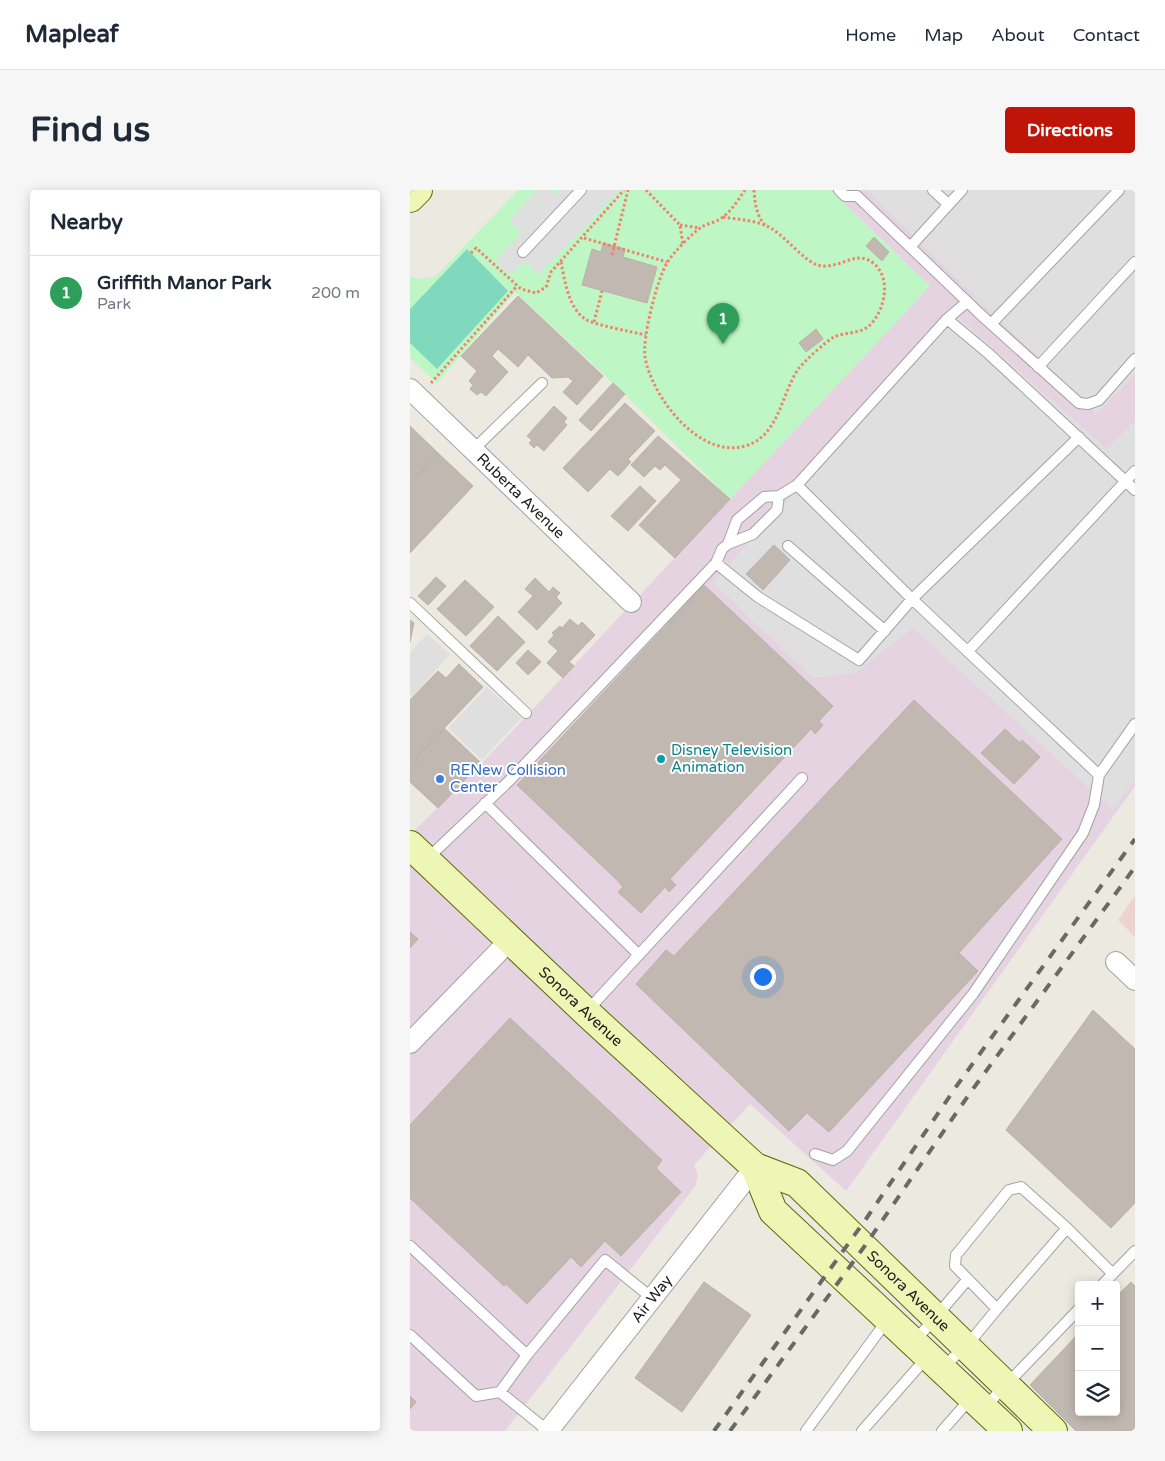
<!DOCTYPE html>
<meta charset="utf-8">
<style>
body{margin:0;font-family:"Varela Round",sans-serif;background:#f6f6f7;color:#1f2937}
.controls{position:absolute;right:15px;bottom:15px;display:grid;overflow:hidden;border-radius:5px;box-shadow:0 2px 12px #0003}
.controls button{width:45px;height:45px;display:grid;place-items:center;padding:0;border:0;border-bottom:1px solid #e0e1e3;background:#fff;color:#1f2937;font:25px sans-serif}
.you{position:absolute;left:352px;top:786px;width:18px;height:18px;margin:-12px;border:4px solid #fff;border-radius:50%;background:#1a73e8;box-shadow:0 0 0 8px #1a73e833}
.badge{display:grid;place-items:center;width:32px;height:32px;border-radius:50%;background:#be1508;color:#fff;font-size:16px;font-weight:700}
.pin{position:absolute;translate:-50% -41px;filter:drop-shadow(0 1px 2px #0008)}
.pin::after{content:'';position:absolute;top:26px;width:18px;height:15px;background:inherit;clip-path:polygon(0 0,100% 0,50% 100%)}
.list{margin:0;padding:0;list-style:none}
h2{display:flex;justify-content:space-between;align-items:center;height:65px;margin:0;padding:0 20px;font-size:21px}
h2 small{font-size:16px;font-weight:400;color:#747a83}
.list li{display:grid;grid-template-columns:32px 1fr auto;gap:15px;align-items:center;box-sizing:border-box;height:75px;padding:0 20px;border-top:1px solid #e0e1e3}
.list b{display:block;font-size:19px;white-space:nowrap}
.list p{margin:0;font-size:16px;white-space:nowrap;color:#747a83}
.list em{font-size:16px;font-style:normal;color:#747a83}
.icon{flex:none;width:28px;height:28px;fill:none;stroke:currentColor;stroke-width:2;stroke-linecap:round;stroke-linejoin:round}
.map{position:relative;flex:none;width:725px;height:1241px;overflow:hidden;border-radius:5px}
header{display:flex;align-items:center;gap:30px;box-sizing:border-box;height:70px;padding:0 25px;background:#fff;border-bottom:1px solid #e0e1e3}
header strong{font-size:24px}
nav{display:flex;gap:28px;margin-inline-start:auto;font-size:18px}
.intro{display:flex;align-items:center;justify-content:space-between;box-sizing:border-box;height:120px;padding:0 30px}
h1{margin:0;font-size:35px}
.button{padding:12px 22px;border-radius:5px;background:#be1508;color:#fff;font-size:18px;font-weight:700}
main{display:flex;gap:30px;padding:0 30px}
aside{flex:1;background:#fff;border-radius:5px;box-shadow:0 2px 12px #0003}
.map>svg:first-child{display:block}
.commercial{fill:#edd3d0}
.industrial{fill:#e5d3e1}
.park{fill:#bef6c6}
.pitch{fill:#81d9bd}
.parking{fill:#dfdfdf}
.building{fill:#c1b8b1;stroke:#bdb1a4}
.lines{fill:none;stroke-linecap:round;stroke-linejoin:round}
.service-casing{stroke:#a2a2a2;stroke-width:12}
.minor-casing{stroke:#a2a2a2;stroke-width:22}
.secondary-casing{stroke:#5a6b09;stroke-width:30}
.path{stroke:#f3826b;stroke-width:3;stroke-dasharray:2.5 2.5;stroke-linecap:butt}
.service{stroke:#fff;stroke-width:10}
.minor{stroke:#fff;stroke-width:20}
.secondary{stroke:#eef6b5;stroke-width:28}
.rail{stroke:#696969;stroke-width:4;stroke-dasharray:10 10;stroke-linecap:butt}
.culture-dot{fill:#0f9aa8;stroke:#fff;stroke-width:2}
.shop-dot{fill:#3f7fe0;stroke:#fff;stroke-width:2}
.labels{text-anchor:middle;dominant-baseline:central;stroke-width:4;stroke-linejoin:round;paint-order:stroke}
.street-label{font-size:15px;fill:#1b1b1b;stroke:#fff}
.culture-label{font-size:15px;fill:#0d838f;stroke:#fff;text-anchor:start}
.shop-label{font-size:15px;fill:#366cbe;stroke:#fff;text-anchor:start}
</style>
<header>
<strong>Mapleaf</strong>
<nav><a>Home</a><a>Map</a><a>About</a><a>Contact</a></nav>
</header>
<div class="intro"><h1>Find us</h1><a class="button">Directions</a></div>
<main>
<aside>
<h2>Nearby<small></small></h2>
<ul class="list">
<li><span class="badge" style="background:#2e9e5b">1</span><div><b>Griffith Manor Park</b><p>Park</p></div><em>200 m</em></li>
</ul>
</aside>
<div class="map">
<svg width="725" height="1241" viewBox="0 0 725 1241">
<rect width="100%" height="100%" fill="#ece9e1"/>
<path class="commercial" d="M725,706v41l-17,-17z"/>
<path class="industrial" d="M420,0h305v596l-289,405 -96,-87 -56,61 4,9 -2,11 -191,246h-95v-596l73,-73 447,-476z"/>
<path class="park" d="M108,0h312l100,96 -200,213 -117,-116 -98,-91 -78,91 -27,-25v-82l9,3 16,-2z"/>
<path class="pitch" d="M57,59l41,42 -71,78 -27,-26v-34z"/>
<path class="parking" d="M127,0h14l6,4 6,-4h57l-81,84 -11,-10 -6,-1 -12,12 -14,-14 25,-28 -11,-13z
M456,0h269v184l-39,40z
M547,126l150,133 28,-29v359l-22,31 -200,-182 -58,45 -42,5 -101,-96z
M17,444l23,20 -38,43 -2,-2v-42z
M77,497l34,31 -39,42 -34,-32z"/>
<path class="building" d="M464,47l15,15 -7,9 -16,-15z
M193,53l22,6 -2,8 34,10 -10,36 -65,-18 10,-36 9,3z
M108,106l85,80 -26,29 -14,-13 10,-11 -5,-4 -16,1 -24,-23 -10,12 -20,-18 -6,7 16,16 -22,24 -5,-4 -4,3 -7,-6 3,-4 -4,-4 8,-10 -16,-15z
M406,139l7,10 -17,13 -7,-9z
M203,193l12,11 -34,37 -12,-11z
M215,213l30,28 -27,28 3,3 -13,14 -8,-7 -22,23 -25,-24z
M144,216l13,12 -3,4 3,3 -23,26 -7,-6 -3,3 -5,-5 3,-3 -5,-4z
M0,236l28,27 -28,29z
M248,246l72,63 -55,59 -36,-33 42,-45 -16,-15 -5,5 -5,-4 -11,11 -13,-12z
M28,263l35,33 -63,67v-71z
M230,296l16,15 -28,30 -17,-15z
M364,355l16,15 -27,30 -17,-16z
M26,387l10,9 -18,19 -10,-9z
M125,388l14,14 4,-5 7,6 -4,4 6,6 -25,27 -19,-18 15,-16 -8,-7z
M55,390l29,27 -28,29 -29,-27z
M294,395l129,121 -14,15 4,4 -8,9 -4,-5 -141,150 6,6 -7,7 -4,-5 -24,26 -23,-21 5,-5 -6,-7 -100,-95z
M88,426l27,26 -28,29 -27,-25z
M160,429l8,7 4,-4 13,13 -26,27 5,4 -11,12 -16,-15 11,-12 -10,-9 6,-7 -2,-2 8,-7 2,2z
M0,430l4,3 -4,19z
M118,460l13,12 -13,13 -12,-12z
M49,474l24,23 -67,71 2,2 -8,8v-68l28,-29 8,7z
M504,510l148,139 -103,114 19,18 -149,161 -22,-19 -18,18 -153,-147 30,-34 8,6z
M34,538l37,35 -43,45 -28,-26v-14l8,-8 -2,-2z
M595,539l15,14 2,-3 18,17 -26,27 -33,-31z
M0,742l8,7 -8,9z
M683,820l42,39v154l-24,25 -105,-98z
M100,828l152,142 -6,8 25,24 -60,64 -16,-15 -24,26 -10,-10 -44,47 -21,-20 -2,2 -94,-88v-73z
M294,1092l47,33 -69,97 -47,-34z
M721,1092l4,4v145h-59l-46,-46 49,-52v79h37v-115z
M0,1206l6,6 -6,7z"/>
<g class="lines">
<g class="service-casing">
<path id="service" d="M429,0l6,6h12l123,118 99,89 9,1 11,-4 36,-41
M523,0l15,14
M500,57l52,-57
M113,62l58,-62
M557,112l-20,17 42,35 146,136
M581,134l128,-134
M628,177l97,-105
M63,260l69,-67
M387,295l150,-166
M318,354l9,-24 27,-23 15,-1 18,-11 115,114 187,176 36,-51
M378,356l97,85
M306,373l42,34 101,63 53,-61 167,-162
M0,413l116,110
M558,461l167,-180
M75,613l154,152
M17,669l82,-78 207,-218 6,-14 6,-5 25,-10 24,-24 2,-14
M177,821l215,-233
M405,964l18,6 14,-9 126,-157 110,-161 11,-28 5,-30
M657,1038l-70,81 -42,-43 1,-11 53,-65 12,-3 46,41 46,46
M0,1056l117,109 -27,37 -24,4 -66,-61
M692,1095l33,-34
M505,1151l53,-62
M117,1165l78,-95 47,38
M532,1179l31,-31 24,-29
M90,1202l48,39
M574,1218l95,-99
M396,1241l82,-112
M452,1241l66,-75
M532,1241l29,-33"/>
</g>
<g class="minor-casing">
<g id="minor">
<path id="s1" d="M0,199l221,213"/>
<path d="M706,772l19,18"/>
<path d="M0,853l100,-103"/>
<path id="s2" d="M138,1241l207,-264"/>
</g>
</g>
<g class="secondary-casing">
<g id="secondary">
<path d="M0,8l8,-8"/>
<path id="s3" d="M0,655l176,167 169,155 42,16 256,248"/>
<path d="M345,977l18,44 235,220"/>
</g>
</g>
<path class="path" d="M236,0l34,35 3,20
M344,0c1,13 2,26 12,36
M313,27c17,3 38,3 52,14 12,8 29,29 42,34 19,5 35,-11 49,-6 27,11 21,49 4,66 -9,9 -25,7 -36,12 -8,4 -29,24 -35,31 -18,25 -19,68 -54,78 -46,13 -93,-49 -100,-89 -3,-18 12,-78 22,-94 5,-9 26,-31 35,-36 6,-4 15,-5 21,-10 9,-7 16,-18 22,-27
M270,35l20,3
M174,48l83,24
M61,63l5,-5 45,41 15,4 10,-6 5,-15 73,-82
M202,65l16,-65
M151,72c4,19 7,45 24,57 9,6 48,13 61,16
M184,132l8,-31
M21,193l86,-97"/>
<use href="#service" class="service"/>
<use href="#minor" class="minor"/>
<use href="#secondary" class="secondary"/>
<path class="rail" d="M304,1241l152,-212 92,-135 177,-245
M320,1241l134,-184 106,-154 165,-226"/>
</g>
<circle class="culture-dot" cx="251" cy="569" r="5"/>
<circle class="shop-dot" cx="30" cy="589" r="5"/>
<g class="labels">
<g class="street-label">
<text stroke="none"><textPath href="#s1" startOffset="154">Ruberta Avenue</textPath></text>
<text stroke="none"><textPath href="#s3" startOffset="235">Sonora Avenue</textPath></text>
<text stroke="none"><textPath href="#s3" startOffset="672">Sonora Avenue</textPath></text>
<text stroke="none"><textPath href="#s2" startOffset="168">Air Way</textPath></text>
</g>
<g class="culture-label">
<text x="261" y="560">Disney Television<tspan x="261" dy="17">Animation</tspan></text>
</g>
<g class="shop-label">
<text x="40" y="580">RENew Collision<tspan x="40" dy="17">Center</tspan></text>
</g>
</g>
</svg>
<div class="controls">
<button>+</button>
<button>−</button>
<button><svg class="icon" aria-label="layers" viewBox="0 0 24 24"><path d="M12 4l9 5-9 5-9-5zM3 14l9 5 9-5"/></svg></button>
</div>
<div class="you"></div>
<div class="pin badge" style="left:313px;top:154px;background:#2e9e5b">1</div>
</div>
</main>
